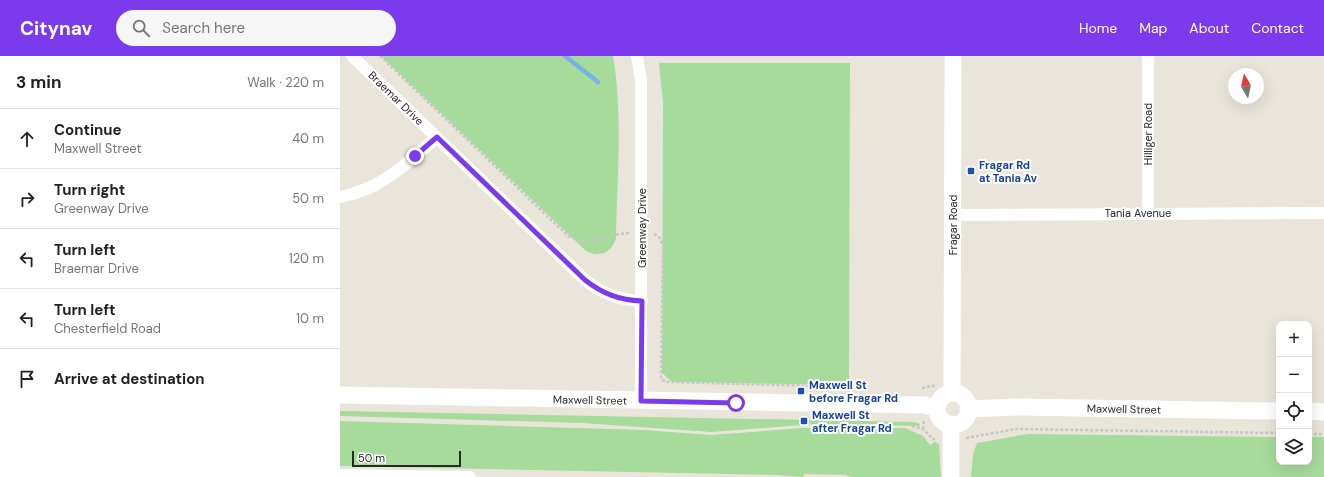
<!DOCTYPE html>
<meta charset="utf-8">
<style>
body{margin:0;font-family:"DM Sans",sans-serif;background:#f6f6f6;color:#222}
.controls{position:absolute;right:12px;bottom:12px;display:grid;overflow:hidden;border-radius:8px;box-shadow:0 4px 16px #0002}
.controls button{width:36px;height:36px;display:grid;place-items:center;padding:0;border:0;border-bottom:1px solid #e0e0e0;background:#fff;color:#222;font:20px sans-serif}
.compass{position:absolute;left:888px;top:12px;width:36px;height:36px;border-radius:50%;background:#fff;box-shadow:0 4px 16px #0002;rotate:351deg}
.scale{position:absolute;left:12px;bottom:10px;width:109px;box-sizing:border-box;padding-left:4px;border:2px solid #282828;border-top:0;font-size:11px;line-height:14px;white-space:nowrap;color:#282828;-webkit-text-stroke:3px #fff;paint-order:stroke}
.stop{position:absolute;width:12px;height:12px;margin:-9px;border:3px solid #7c3aed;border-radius:50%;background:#fff}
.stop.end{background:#7c3aed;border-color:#fff;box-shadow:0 1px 4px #0008}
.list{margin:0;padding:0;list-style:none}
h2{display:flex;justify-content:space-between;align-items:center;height:52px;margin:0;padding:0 16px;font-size:17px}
h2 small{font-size:13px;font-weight:400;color:#767676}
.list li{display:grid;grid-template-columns:26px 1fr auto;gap:12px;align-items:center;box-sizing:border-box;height:60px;padding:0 16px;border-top:1px solid #e0e0e0}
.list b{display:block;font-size:15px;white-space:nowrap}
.list p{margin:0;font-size:13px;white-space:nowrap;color:#767676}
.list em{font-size:13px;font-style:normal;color:#767676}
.icon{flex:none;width:22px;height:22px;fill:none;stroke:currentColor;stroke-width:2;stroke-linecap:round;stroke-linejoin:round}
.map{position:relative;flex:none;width:984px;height:421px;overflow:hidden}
header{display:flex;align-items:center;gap:24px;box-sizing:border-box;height:56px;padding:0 20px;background:#7c3aed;color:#fff}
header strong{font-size:19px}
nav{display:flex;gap:22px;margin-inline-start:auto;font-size:14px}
.search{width:280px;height:36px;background:#f6f6f6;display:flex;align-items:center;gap:10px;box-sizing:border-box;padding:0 14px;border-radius:22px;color:#767676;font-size:15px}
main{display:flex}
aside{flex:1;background:#fff}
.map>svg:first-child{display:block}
.green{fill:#a7db9c}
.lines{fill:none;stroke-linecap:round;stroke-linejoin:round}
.stream{stroke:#77b4e2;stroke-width:4.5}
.path{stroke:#c7c7c7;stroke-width:2.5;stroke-dasharray:3 2;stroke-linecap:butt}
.street{stroke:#fff;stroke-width:12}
.secondary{stroke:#fff;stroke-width:17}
.route{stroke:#7c3aed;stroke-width:5}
.transit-dot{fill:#1a4fb4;stroke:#fff;stroke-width:1.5}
.labels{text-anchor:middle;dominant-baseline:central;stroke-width:4;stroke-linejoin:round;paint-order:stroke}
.street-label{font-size:11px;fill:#282828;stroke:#fff}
.transit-label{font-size:11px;font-weight:bold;fill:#164399;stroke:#fff;text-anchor:start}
</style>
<header>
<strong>Citynav</strong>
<div class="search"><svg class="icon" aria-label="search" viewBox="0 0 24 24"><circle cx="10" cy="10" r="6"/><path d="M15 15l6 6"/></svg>Search here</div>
<nav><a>Home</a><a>Map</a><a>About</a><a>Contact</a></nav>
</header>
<main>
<aside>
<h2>3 min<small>Walk · 220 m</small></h2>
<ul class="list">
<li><svg class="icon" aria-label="ahead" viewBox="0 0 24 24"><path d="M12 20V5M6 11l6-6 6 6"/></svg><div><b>Continue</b><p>Maxwell Street</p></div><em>40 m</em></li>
<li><svg class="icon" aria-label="right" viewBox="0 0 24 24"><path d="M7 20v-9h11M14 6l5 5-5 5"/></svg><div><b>Turn right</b><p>Greenway Drive</p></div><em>50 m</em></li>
<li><svg class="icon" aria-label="left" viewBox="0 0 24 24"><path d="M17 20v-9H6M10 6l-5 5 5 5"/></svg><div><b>Turn left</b><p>Braemar Drive</p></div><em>120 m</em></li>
<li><svg class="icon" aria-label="left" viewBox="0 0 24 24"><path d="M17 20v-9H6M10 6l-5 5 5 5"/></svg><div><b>Turn left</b><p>Chesterfield Road</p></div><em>10 m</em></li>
<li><svg class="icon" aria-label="arrive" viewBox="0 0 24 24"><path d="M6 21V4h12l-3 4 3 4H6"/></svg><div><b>Arrive at destination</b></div></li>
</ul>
</aside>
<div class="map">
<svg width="984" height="421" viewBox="0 0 984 421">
<rect width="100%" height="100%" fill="#e9e5db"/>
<path class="green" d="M41,0h232c10,58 4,124 3,182 -4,15 -17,20 -30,13z
M319,7h191l-1,322 -177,-3 -10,-9 1,-270z
M0,355l573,11 6,1 1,3 -103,-2 -106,8 -129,-9 -242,-7z
M0,365l305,9 66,5 90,-7h104l18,8 7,9 5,-3 4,2 2,33h-90l-5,-2 -42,-1 -1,3 -27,-2 -436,-9z
M688,378l251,3v25h30v-25h15v40h-353l2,-23 4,-11z"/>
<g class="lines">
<path class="stream" d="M225,0l33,26"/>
<path class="path" d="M40,0l188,180c25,12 37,-2 61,-3
M314,178l5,3 4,9 -2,133 5,3 155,4
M582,332l15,-3
M572,370l11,3 10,10h2
M583,373l1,-9
M969,378h15
M626,382l50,-9 263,4"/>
<path class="street" d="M12,0l233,224c18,14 34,20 57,21
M297,0l4,25v320
M0,141c42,-8 66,-33 97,-60
M808,157v-157
M612,159l372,-2
M0,419l130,2"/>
<path class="secondary" d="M612,337l1,-337
M597 353a16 16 0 1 1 32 0a16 16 0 1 1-32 0Z
M0,339l585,10 12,4
M628,353l49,-2 262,4
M969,355l15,1
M611,368v53"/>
</g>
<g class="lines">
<path class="route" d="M75,100l22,-19 148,143c18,14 34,20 57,21l-1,100 95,2"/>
</g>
<g class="transit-dot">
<rect x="627" y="111" width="8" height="8" rx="2"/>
<rect x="457" y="331" width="8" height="8" rx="2"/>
<rect x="460" y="361" width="8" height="8" rx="2"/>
</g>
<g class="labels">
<g class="street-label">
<text transform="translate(56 42) rotate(44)">Braemar Drive</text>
<text transform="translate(808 78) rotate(-90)">Hilliger Road</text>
<text x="798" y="157">Tania Avenue</text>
<text transform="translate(613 169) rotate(-90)">Fragar Road</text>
<text transform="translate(302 172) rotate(-90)">Greenway Drive</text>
<text transform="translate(250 344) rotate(1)">Maxwell Street</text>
<text transform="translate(784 353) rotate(1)">Maxwell Street</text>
</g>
<g class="transit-label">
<text x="639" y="109">Fragar Rd<tspan x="639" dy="13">at Tania Av</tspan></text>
<text x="469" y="329">Maxwell St<tspan x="469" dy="13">before Fragar Rd</tspan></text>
<text x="472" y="359">Maxwell St<tspan x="472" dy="13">after Fragar Rd</tspan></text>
</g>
</g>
</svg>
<div class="controls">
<button>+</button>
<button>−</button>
<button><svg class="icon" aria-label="locate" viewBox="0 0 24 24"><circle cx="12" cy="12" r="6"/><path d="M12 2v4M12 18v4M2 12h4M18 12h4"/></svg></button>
<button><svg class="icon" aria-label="layers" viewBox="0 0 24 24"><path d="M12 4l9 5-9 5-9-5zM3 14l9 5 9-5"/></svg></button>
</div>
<svg class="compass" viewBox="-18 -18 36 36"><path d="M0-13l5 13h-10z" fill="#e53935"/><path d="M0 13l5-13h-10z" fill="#767676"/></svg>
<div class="scale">50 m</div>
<div class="stop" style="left:396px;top:347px"></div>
<div class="stop end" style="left:75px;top:100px"></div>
</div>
</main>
